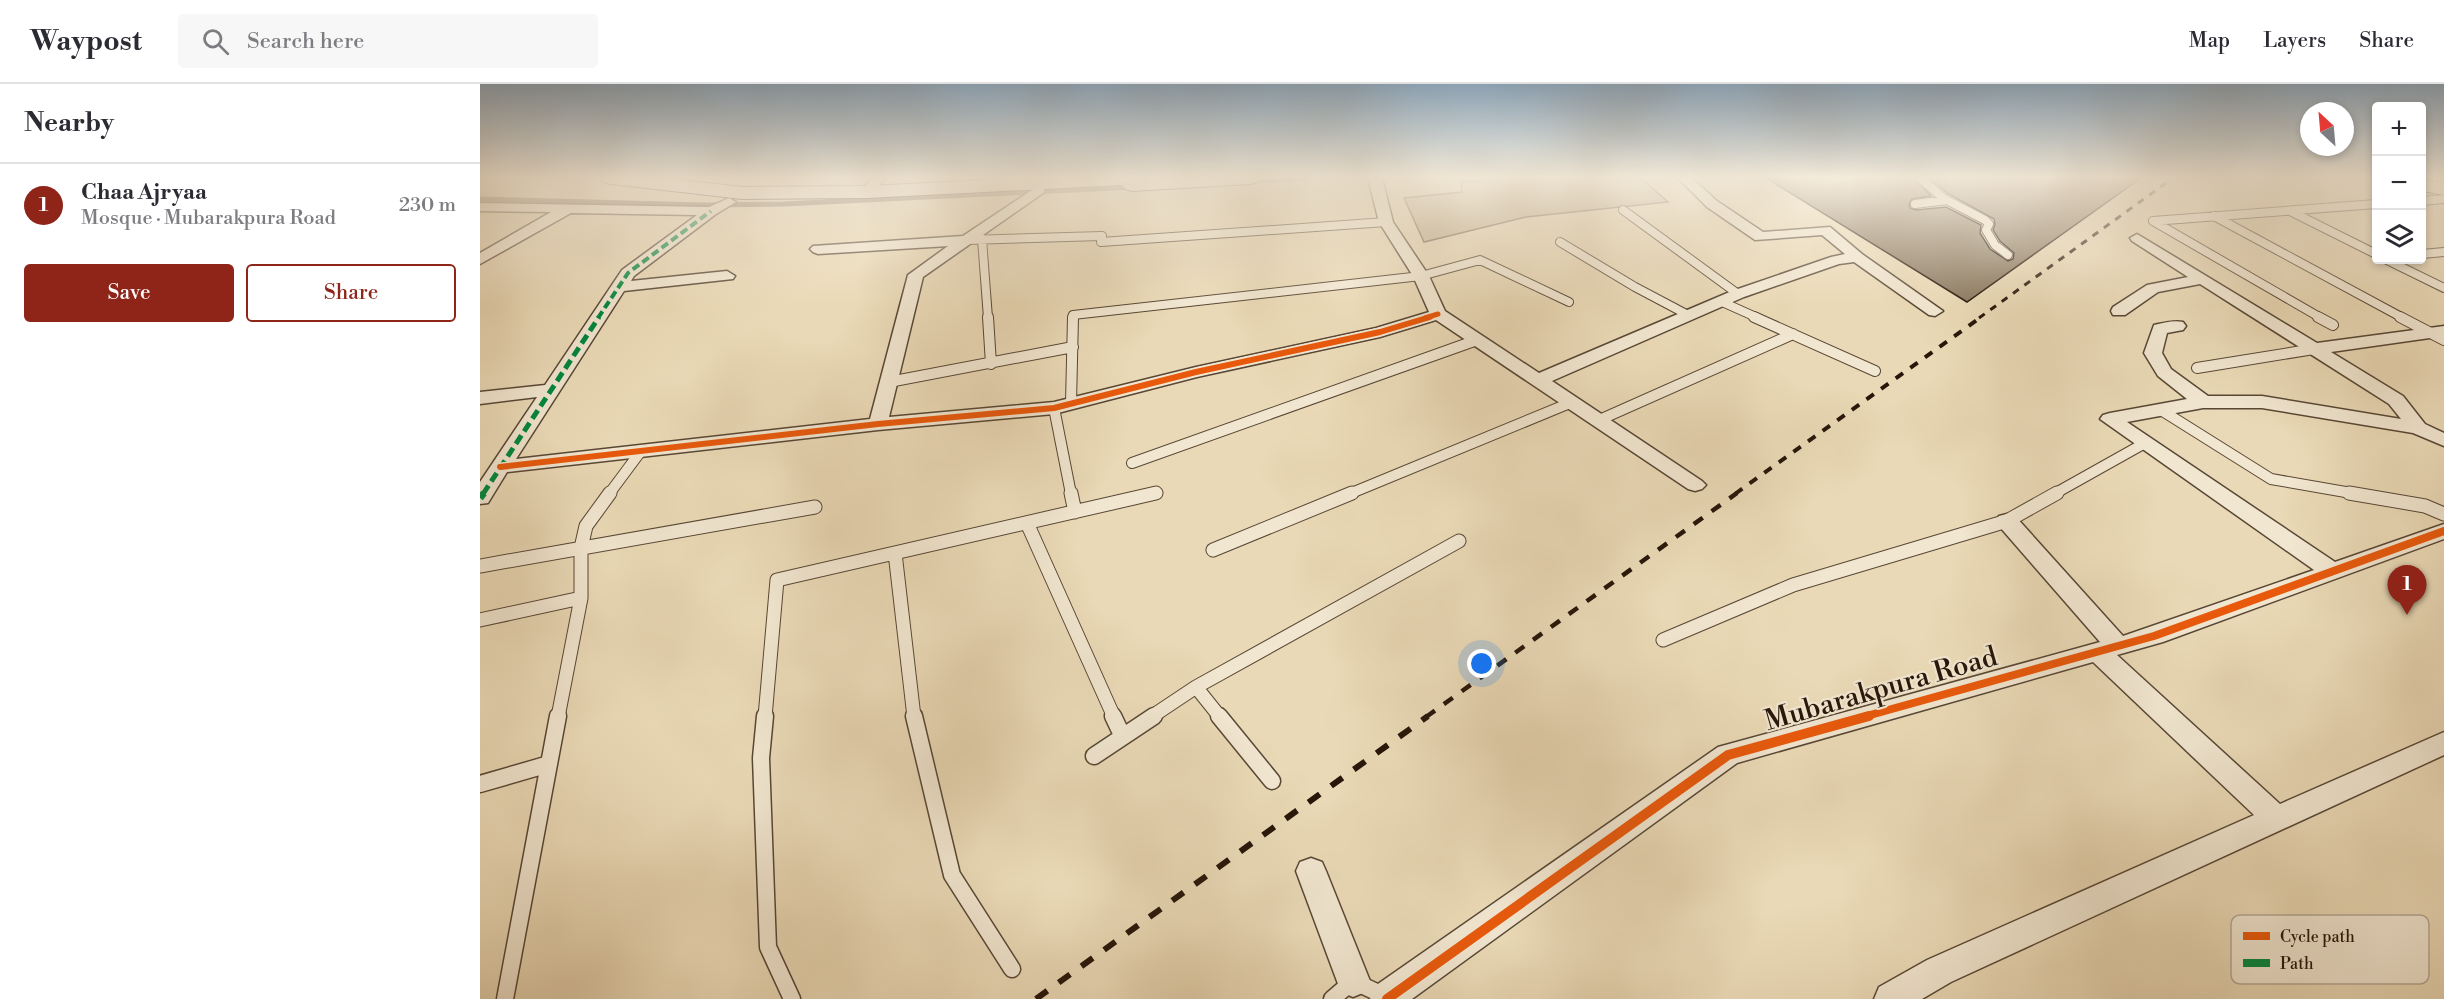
<!DOCTYPE html>
<meta charset="utf-8">
<style>
body{margin:0;font-family:"Libre Bodoni",serif;background:#f7f7f7;color:#2b2b33}
.controls{position:absolute;right:18px;top:18px;display:grid;overflow:hidden;border-radius:6px;box-shadow:0 3px 9px #0003}
.controls button{width:54px;height:54px;display:grid;place-items:center;padding:0;border:0;border-bottom:2px solid #e1e1e2;background:#fff;color:#2b2b33;font:30px sans-serif}
.compass{position:absolute;left:1820px;top:18px;width:54px;height:54px;border-radius:50%;background:#fff;box-shadow:0 3px 9px #0003;rotate:334deg}
.you{position:absolute;left:1002px;top:580px;width:21px;height:21px;margin:-15px;border:4px solid #fff;border-radius:50%;background:#1a73e8;box-shadow:0 0 0 9px #1a73e833}
.badge{display:grid;place-items:center;width:39px;height:39px;border-radius:50%;background:#8f2418;color:#fff;font-size:20px;font-weight:700}
.pin{position:absolute;translate:-50% -50px;filter:drop-shadow(0 2px 3px #0008)}
.pin::after{content:'';position:absolute;top:32px;width:21px;height:18px;background:inherit;clip-path:polygon(0 0,100% 0,50% 100%)}
.list{margin:0;padding:0;list-style:none}
h2{display:flex;justify-content:space-between;align-items:center;height:78px;margin:0;padding:0 24px;font-size:26px}
h2 small{font-size:20px;font-weight:400;color:#7c7c81}
.list li{display:grid;grid-template-columns:39px 1fr auto;gap:18px;align-items:center;box-sizing:border-box;height:84px;padding:0 24px;border-top:2px solid #e1e1e2}
.list b{display:block;font-size:22px;white-space:nowrap}
.list p{margin:0;font-size:20px;white-space:nowrap;color:#7c7c81}
.list em{font-size:20px;font-style:normal;color:#7c7c81}
.actions{display:flex;gap:12px;padding:18px 24px}
.actions a{flex:1;padding:14px 0;border:2px solid #8f2418;border-radius:6px;text-align:center;font-size:21px;color:#8f2418}
.actions .main{background:#8f2418;color:#fff}
.icon{flex:none;width:33px;height:33px;fill:none;stroke:currentColor;stroke-width:2;stroke-linecap:round;stroke-linejoin:round}
.map{position:relative;flex:none;width:1964px;height:915px;overflow:hidden}
header{display:flex;align-items:center;gap:36px;box-sizing:border-box;height:84px;padding:0 30px;background:#fff;border-bottom:2px solid #e1e1e2}
header strong{font-size:28px}
nav{display:flex;gap:33px;margin-inline-start:auto;font-size:21px}
.search{width:420px;height:54px;background:#f7f7f7;display:flex;align-items:center;gap:15px;box-sizing:border-box;padding:0 21px;border-radius:6px;color:#7c7c81;font-size:22px}
main{display:flex}
aside{flex:1;background:#fff}
.map>svg:first-child{display:block}
.green{fill:#c9b899;stroke:#786752;stroke-width:1.5}
.lines{fill:none;stroke-linecap:round;stroke-linejoin:round}
.stream{stroke:#74634e;stroke-width:5}
.building{fill:#8c7b63;stroke:#27160a;stroke-width:1.5}
.lane-far3-casing{stroke:#584735;stroke-width:10}
.lane-far2-casing{stroke:#584735;stroke-width:12}
.lane-far1-casing{stroke:#584735;stroke-width:15}
.lane-casing{stroke:#584735;stroke-width:19}
.street-casing{stroke:#584735;stroke-width:3}
.secondary-casing{stroke:#27160a;stroke-width:2}
.primary-casing{stroke:#27160a;stroke-width:2}
.lane-far3{stroke:#f1e6d0;stroke-width:8}
.lane-far2{stroke:#f1e6d0;stroke-width:10}
.lane-far1{stroke:#f1e6d0;stroke-width:13}
.lane{stroke:#f1e6d0;stroke-width:16}
.street{fill:#f1e6d0;fill-rule:evenodd}
.secondary{fill:#f1e6d0;fill-rule:evenodd}
.primary{fill:#ead9b6;fill-rule:evenodd}
.rail-far3{stroke:#27160a;stroke-width:3;stroke-dasharray:7 7;stroke-linecap:butt}
.rail-far2{stroke:#27160a;stroke-width:4;stroke-dasharray:9 9;stroke-linecap:butt}
.rail-far1{stroke:#27160a;stroke-width:4.5;stroke-dasharray:11 11;stroke-linecap:butt}
.rail{stroke:#27160a;stroke-width:6;stroke-dasharray:14 14;stroke-linecap:butt}
.quiet-far2{stroke:#00873e;stroke-width:4;stroke-dasharray:8 4;stroke-linecap:butt}
.quiet-far1{stroke:#00873e;stroke-width:5;stroke-dasharray:10 5;stroke-linecap:butt}
.quiet{stroke:#00873e;stroke-width:7;stroke-dasharray:13 7;stroke-linecap:butt}
.cycleway-far3-casing{stroke:#f1e6d0;stroke-width:8}
.cycleway-far2-casing{stroke:#f1e6d0;stroke-width:9}
.cycleway-far1-casing{stroke:#f1e6d0;stroke-width:12}
.cycleway-casing{stroke:#f1e6d0;stroke-width:14}
.cycleway-far3{stroke:#e8590c;stroke-width:5}
.cycleway-far2{stroke:#e8590c;stroke-width:6}
.cycleway-far1{stroke:#e8590c;stroke-width:8}
.cycleway{stroke:#e8590c;stroke-width:10}
.labels{text-anchor:middle;dominant-baseline:central;stroke-width:4.5;stroke-linejoin:round;paint-order:stroke}
.near-street-label{font-size:28px;fill:#27160a;stroke:#f1e6d0}
.key{fill:#f1e6d0;stroke:#b4a895;stroke-width:1.5}
.key-label{font-size:16px;fill:#27160a}
</style>
<header>
<strong>Waypost</strong>
<div class="search"><svg class="icon" aria-label="search" viewBox="0 0 24 24"><circle cx="10" cy="10" r="6"/><path d="M15 15l6 6"/></svg>Search here</div>
<nav><a>Map</a><a>Layers</a><a>Share</a></nav>
</header>
<main>
<aside>
<h2>Nearby<small></small></h2>
<ul class="list">
<li><span class="badge">1</span><div><b>Chaa Ajryaa</b><p>Mosque · Mubarakpura Road</p></div><em>230 m</em></li>
</ul>
<div class="actions"><a class="main">Save</a><a>Share</a></div>
</aside>
<div class="map">
<svg width="1964" height="915" viewBox="0 0 1964 915">
<rect width="100%" height="100%" fill="#ead9b6"/>
<filter id="stains"><feTurbulence type="fractalNoise" baseFrequency=".00333" numOctaves="4"/><feColorMatrix values="0 0 0 0 .2 0 0 0 0 .09 0 0 0 0 .02 0 0 0 .5 -.17"/></filter>
<radialGradient id="worn" r=".72"><stop offset=".6" stop-color="#630" stop-opacity="0"/><stop offset="1" stop-color="#630" stop-opacity=".3"/></radialGradient>
<path class="green" d="M1044,94h117l27,24 -142,15 -102,25 -20,-44 58,-6 -1,-10z"/>
<g class="lines">
<path class="stream" d="M770,97l56,-3
M0,115l223,6 80,-1 350,-17"/>
</g>
<path class="building" d="M1286,94h148l17,18 -19,3 -3,5 1,4 6,2 30,-3 35,18 -1,8 10,16 18,12 5,-2 1,-6 -14,-12 -7,-11 2,-6 -1,-5 -47,-26 -17,-15h211l-174,124z"/>
<g class="lines">
<g class="lane-far3-casing">
<path id="lane-far3" d="M1440,94l23,20 42,22 4,4 -3,6 9,15 13,10
M1942,117l22,-2
M1435,120l32,-4
M1143,126l115,84
M1810,127l86,43
M1734,132l189,102
M1673,137l223,-17
M1673,137l168,97
M502,155l6,79
M488,156l134,-4 -1,6 285,-20
M1080,158l75,45 53,28
M1942,170l22,-2
M1907,176l57,28
M1240,217l38,17
M593,234v-3l348,-39 59,-16 89,42"/>
</g>
<g class="lane-far2-casing">
<path id="lane-far2" d="M508,233l3,47
M1274,233l121,54
M1838,233l15,8
M1920,233l44,23
M1717,284l117,-19
M409,298l184,-35
M591,319l2,-86
M574,324l17,86
M1681,326l110,69 86,15
M1117,337l196,-87
M652,379l345,-123
M129,410l32,-43
M671,410l5,-1
M869,410l221,-91
M1574,410l91,-51"/>
</g>
<g class="lane-far1-casing">
<path id="lane-far1" d="M591,409l4,19
M1869,409l76,13 19,8
M547,439l87,194
M733,466l139,-57
M415,469l19,164
M0,482l335,-59
M0,536l101,-22
M1183,556l130,-55 214,-64 50,-28
M716,603l24,30
M78,633l23,-119v-50l5,-22 24,-33
M285,633l12,-137 379,-87
M671,633l45,-30 263,-146"/>
</g>
<g class="lane-casing">
<path id="lane" d="M285,632l-4,42 7,189 24,52
M434,632l38,159 60,94
M633,632l9,19
M739,632l53,65
M614,672l60,-40
M0,700l69,-20
M25,915l53,-283
M852,915l21,-18 34,16"/>
</g>
<g class="street-casing">
<path id="street" d="M392,94h13l-13,17h-10l-2,-3z
M888,94h14l11,44 36,54 16,35 94,62 193,-82 99,-34 14,-3 -23,-19 -67,5 -48,-33 -29,-29h14l25,23 46,31 67,-5 32,27 81,57 -8,5 -6,-1 -75,-53 -15,2 -95,33 -192,84 150,100 4,4 -4,4 -7,2 -7,-2 -252,-169 -56,17 -183,40 -143,37 -176,16 -371,42 -19,31 -8,1v-22l57,-85 -57,7v-12l65,-7 77,-115 75,-55 -126,-2 -91,51v-11l71,-41 -71,-1v-8l229,4 20,-9 7,4 -20,12 -82,62 -3,5 96,-10 8,5 -2,3 -109,12 -108,168 354,-40 38,-144 40,-29 -130,8 -5,-2 -3,-3 3,-3 150,-10 75,-50 7,4 -2,3 -120,84 -34,140 165,-15 142,-35 180,-39 53,-16 -16,-36 -34,-54z
M1657,150l180,109 127,-17v10l-113,16 72,44 22,28 19,9v13l-31,-13 -151,-25h-59l-76,14 208,140 109,-38v15l-281,103 -46,13 163,149 164,-72v23l-493,227 -29,17h-48l5,-12 48,-27 327,-145 -161,-153 -356,101 -325,236h-42l5,-13 343,-239 382,-105 -101,-116 -3,-5 3,-5 8,-2 8,2 108,120 191,-66 -214,-151 3,-4 7,-2 77,-14 -29,-23 -14,-23 10,-28c9,-2 20,-5 29,-3l3,4 -3,4 -16,3 -5,20 9,16 37,27h54l139,23 -12,-15 -189,-120 -42,8 -33,23h-12l-2,-4 2,-4 34,-22 41,-8 -56,-36 -2,-3z
M831,774l11,4 4,9 44,110 -5,11 -12,5 -12,-5 -45,-121 4,-9z"/>
</g>
<g class="secondary-casing">
<path id="secondary" d="M121,94h64l77,9 125,-1 160,-8h234l-3,4 -7,2 -119,7 -7,-2 -3,-4 -255,13 -125,1 -131,-15 -7,-2z"/>
</g>
<g class="primary-casing">
<path id="primary" d="M1942,95l22,4v12l-22,-4z"/>
</g>
<use href="#lane-far3" class="lane-far3"/>
<use href="#lane-far2" class="lane-far2"/>
<use href="#lane-far1" class="lane-far1"/>
<use href="#lane" class="lane"/>
<use href="#street" class="street"/>
<use href="#secondary" class="secondary"/>
<use href="#primary" class="primary"/>
<path class="rail-far3" d="M1499,234l194,-140"/>
<path class="rail-far2" d="M1255,410l246,-177"/>
<path class="rail-far1" d="M946,633l311,-224"/>
<path class="rail" d="M556,915l392,-283"/>
<path class="quiet-far2" d="M118,234l30,-45 83,-62"/>
<path class="quiet-far1" d="M3,410l116,-177"/>
<path class="quiet" d="M0,414l4,-5"/>
<g class="cycleway-far3-casing">
<path id="cycleway-far3" d="M945,234l13,-4"/>
</g>
<g class="cycleway-far2-casing">
<path id="cycleway-far2" d="M20,383l378,-43 176,-16 142,-36 184,-40 50,-15"/>
</g>
<g class="cycleway-far1-casing">
<path id="cycleway-far1" d="M1383,633l291,-81 290,-105"/>
</g>
<g class="cycleway-casing">
<path id="cycleway" d="M907,915l341,-244 141,-39"/>
</g>
<use href="#cycleway-far3" class="cycleway-far3"/>
<use href="#cycleway-far2" class="cycleway-far2"/>
<use href="#cycleway-far1" class="cycleway-far1"/>
<use href="#cycleway" class="cycleway"/>
</g>
<linearGradient id="sky" x2="0" y2="1"><stop stop-color="#8ea8bd"/><stop offset="0.42" stop-color="#f6eede"/><stop offset="1" stop-color="#f6eede" stop-opacity="0"/></linearGradient>
<rect width="1964" height="222" fill="url(#sky)"/>
<g class="labels">
<g class="near-street-label">
<text transform="translate(1401 605) rotate(-16)">Mubarakpura Road</text>
</g>
</g>
<rect x="1751" y="831" width="198" height="69" rx="9" class="key"/>
<rect x="1763" y="848" width="27" height="8" fill="#e8590c"/>
<rect x="1763" y="875" width="27" height="8" fill="#00873e"/>
<g class="key-label">
<text x="1800" y="858">Cycle path</text>
<text x="1800" y="885">Path</text>
</g>
<rect width="100%" height="100%" filter="url(#stains)"/>
<rect width="100%" height="100%" fill="url(#worn)"/>
</svg>
<div class="controls">
<button>+</button>
<button>−</button>
<button><svg class="icon" aria-label="layers" viewBox="0 0 24 24"><path d="M12 4l9 5-9 5-9-5zM3 14l9 5 9-5"/></svg></button>
</div>
<svg class="compass" viewBox="-18 -18 36 36"><path d="M0-13l5 13h-10z" fill="#e53935"/><path d="M0 13l5-13h-10z" fill="#7c7c81"/></svg>
<div class="you"></div>
<div class="pin badge" style="left:1927px;top:531px">1</div>
</div>
</main>
